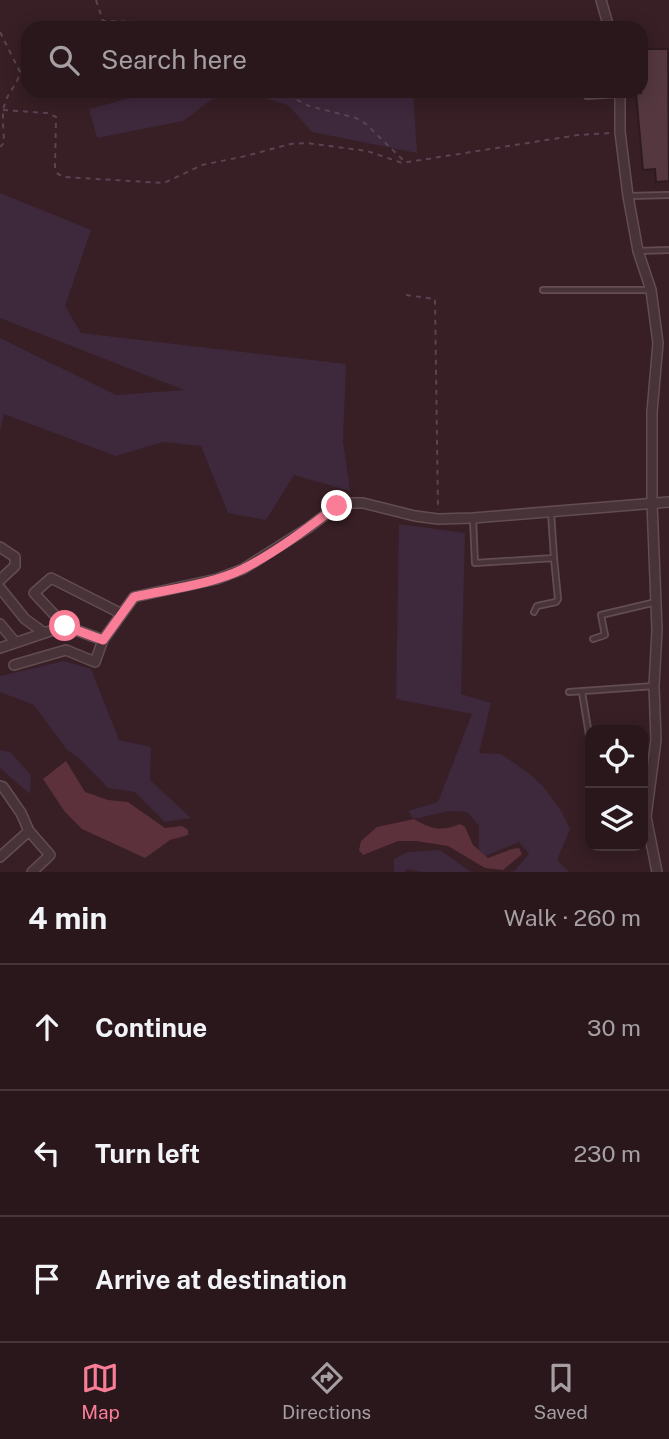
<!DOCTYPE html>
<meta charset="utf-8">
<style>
body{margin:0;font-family:"Public Sans",sans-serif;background:#352429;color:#f1f3f6}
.controls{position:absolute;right:21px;bottom:21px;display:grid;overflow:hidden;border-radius:14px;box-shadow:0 4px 18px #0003}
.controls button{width:63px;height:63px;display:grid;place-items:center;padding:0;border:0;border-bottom:2px solid #45363b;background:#29171c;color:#f1f3f6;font:35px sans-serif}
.stop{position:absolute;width:21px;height:21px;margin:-16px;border:5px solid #f97d97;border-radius:50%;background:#fff}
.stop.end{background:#f97d97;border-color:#fff;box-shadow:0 2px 7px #0008}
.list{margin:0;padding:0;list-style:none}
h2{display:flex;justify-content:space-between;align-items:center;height:91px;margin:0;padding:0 28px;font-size:30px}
h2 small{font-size:23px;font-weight:400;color:#a59fa3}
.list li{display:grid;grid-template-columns:46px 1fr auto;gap:21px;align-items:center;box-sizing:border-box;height:126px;padding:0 28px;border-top:2px solid #45363b}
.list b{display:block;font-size:26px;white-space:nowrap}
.list em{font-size:23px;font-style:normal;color:#a59fa3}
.icon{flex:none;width:38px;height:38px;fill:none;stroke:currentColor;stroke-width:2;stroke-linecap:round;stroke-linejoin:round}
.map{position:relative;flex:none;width:669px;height:872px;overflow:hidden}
.search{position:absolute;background:#29171c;box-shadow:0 4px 18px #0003;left:21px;right:21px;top:21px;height:77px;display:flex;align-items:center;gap:18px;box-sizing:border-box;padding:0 24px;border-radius:21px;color:#a59fa3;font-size:26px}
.sheet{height:469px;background:#29171c}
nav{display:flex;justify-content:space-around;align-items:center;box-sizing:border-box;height:98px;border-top:2px solid #45363b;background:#29171c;font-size:19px;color:#a59fa3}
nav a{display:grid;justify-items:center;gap:4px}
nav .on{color:#f97d97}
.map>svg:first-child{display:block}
.green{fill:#3e283b}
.water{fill:#5d313b}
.building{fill:#55383f;stroke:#2e1b1f;stroke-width:2}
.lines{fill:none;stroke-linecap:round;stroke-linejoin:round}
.lane-casing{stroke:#634d52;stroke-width:8}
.street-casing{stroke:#634d52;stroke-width:12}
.path{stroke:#5a4353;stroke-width:2;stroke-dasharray:5 5;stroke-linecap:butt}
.lane{stroke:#483338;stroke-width:4.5}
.street{stroke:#483338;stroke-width:9}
.route{stroke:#f97d97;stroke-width:9}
</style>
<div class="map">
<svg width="669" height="872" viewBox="0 0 669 872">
<rect width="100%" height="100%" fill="#371f25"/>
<path class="green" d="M157,91h66l-40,30 -86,17 -8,-29z
M239,91h174l4,62 -105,-21 -24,-27z
M0,193l91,37 -26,76 16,27 265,31 -3,77 7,50 -56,-16 -28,45 -38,-7 -27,-67 -38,-4 -47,14 -112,-42 -4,18v-94l116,57 68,-5 -184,-72z
M399,524l66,9 -4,161 30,9 -12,50 22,1 26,18 15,13 18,24 10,20 -13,31 12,12h-59l4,-1 15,-17 -10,-12 -34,14 -6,-6v-24l-12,-14 -18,-1 -35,8 -6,-8 30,-9 34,-88 -76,-15z
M64,661l27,8 28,71 32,7 -1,33 41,38 -26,4 -30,-30 -27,-4 -30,-31 -11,-7 -33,-45 -34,-13v-16z
M0,750l10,2 21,23 -1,19 -30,-26z
M440,850l31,22h-48l-17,-3 -1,3h-11v-13l14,-7z"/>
<path class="water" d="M66,761l19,31 23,8 20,2 37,26 17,-2 6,4v5l-18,5 -25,18 -63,-29 -17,-17 -22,-33z
M414,819c17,10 27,13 46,5l5,3 8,18 15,13 24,-9 7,-1 3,6 -19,16 -18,-2 -37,-22 -32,-5h-18l-35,14 -4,-5 2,-9 16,-14z"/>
<path class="building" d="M641,49h27l1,132 -13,1 -1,-13 -12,1 -7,-77h5z"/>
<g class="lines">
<g class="lane-casing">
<path id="lane" d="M587,96l32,-2
M629,196l40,-1
M638,251l31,-1
M543,290h107
M473,519l2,44 79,-5 -3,-46
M534,612l3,-6 19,-4 2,-3 -4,-41
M593,639l12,-4 -4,-20 55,-13
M569,692l85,-6
M582,692l8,49"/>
</g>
<g class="street-casing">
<path id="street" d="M601,0l8,28
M620,91v41l8,64 10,55 13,39 7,53 -6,69v90l5,128 -3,56 2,54 -10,77 11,55
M0,547l15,10v9l-15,14
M0,588l25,31 18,13
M0,624l15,18
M65,626l-31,-33 17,-15 69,35
M0,648l65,-22 38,14
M14,665l52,-15 29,12 8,-22 31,-43 83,-18 26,-10 65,-41 29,-22 10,-3h16l52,13 23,3 35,-1 196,-16
M0,786l3,1 18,26 8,18 21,24 -18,17
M0,857l29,-26"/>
</g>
<path class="path" d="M96,0l7,21 36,1 15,6
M0,32l20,40c-2,12 -12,20 -15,31 -4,12 -1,28 -1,40l-4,4
M279,91l30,15 47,12 10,6 40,39
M3,110l44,3 9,4 -1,51 3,6 6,3 100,6 38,-18 44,-9 44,-12 17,-1 60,8 35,12 176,-28 33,-2
M406,295l29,4 3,211"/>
<use href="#lane" class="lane"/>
<use href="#street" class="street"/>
</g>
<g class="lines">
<path class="route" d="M65,626l38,14 31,-43c35,-8 76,-12 109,-28 33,-17 65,-41 94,-63"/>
</g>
</svg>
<div class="controls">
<button><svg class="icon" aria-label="locate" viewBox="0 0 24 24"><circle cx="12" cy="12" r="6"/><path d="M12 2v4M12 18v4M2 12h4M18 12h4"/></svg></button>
<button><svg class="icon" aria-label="layers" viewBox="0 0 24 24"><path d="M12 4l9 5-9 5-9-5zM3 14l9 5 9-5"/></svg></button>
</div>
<div class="stop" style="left:65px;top:626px"></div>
<div class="stop end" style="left:337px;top:506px"></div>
<div class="search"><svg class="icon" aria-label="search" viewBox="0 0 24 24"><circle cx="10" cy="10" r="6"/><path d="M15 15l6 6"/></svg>Search here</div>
</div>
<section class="sheet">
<h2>4 min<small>Walk · 260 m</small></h2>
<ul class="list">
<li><svg class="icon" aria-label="ahead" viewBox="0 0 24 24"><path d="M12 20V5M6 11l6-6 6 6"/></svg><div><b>Continue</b></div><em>30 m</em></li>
<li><svg class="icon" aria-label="left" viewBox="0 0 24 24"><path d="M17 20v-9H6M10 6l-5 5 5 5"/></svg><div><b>Turn left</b></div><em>230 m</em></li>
<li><svg class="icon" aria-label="arrive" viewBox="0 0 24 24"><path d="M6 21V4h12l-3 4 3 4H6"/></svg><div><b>Arrive at destination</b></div></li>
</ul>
</section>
<nav>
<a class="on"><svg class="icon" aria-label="map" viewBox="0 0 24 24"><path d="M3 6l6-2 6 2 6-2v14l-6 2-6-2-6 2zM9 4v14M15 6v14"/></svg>Map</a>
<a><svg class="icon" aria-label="directions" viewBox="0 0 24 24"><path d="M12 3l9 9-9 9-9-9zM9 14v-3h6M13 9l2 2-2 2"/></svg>Directions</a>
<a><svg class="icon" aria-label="saved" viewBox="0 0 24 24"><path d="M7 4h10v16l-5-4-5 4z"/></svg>Saved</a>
</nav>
